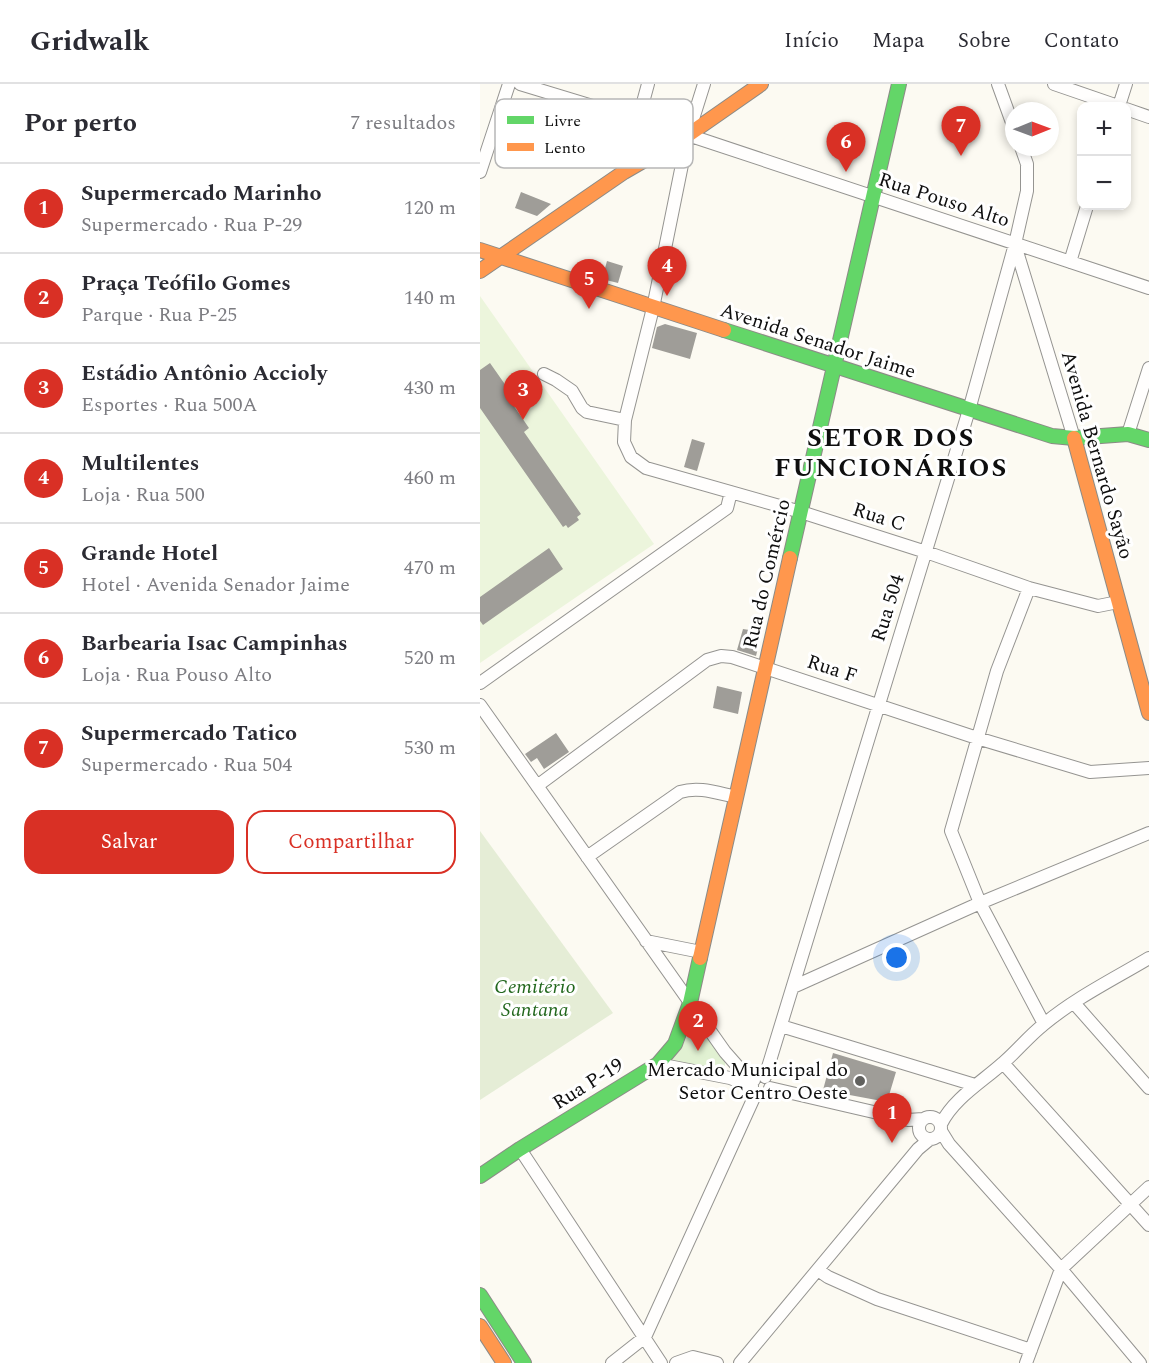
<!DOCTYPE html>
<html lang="pt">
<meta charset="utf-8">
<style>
body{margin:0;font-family:Spectral,serif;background:#f2f2f3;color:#2b2b33}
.controls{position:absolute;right:18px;top:18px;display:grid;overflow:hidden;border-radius:12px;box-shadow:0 3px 9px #0003}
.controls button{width:54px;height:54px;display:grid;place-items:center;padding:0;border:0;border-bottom:2px solid #e1e1e2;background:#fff;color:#2b2b33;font:30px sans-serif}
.compass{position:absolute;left:525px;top:18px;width:54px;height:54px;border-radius:50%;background:#fff;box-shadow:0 3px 9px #0003;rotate:89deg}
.you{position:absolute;left:417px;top:874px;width:21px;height:21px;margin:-15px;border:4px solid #fff;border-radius:50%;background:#1a73e8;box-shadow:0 0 0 9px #1a73e833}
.badge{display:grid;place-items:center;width:39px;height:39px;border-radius:50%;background:#d93025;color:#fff;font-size:20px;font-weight:700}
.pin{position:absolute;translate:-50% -50px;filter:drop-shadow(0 2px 3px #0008)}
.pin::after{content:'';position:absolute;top:32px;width:21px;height:18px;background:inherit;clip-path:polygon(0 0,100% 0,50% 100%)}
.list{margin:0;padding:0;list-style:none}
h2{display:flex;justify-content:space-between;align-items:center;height:78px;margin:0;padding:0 24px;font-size:26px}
h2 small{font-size:20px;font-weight:400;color:#7c7c81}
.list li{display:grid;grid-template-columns:39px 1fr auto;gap:18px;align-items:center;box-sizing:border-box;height:90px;padding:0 24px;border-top:2px solid #e1e1e2}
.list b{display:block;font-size:22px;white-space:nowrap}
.list p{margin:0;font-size:20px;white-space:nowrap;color:#7c7c81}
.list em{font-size:20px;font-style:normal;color:#7c7c81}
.actions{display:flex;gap:12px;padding:18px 24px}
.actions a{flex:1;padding:14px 0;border:2px solid #d93025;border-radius:18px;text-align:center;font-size:21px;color:#d93025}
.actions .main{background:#d93025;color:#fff}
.map{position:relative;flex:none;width:669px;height:1279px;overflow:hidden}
header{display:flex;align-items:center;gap:36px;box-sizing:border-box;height:84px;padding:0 30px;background:#fff;border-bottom:2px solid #e1e1e2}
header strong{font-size:28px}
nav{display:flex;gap:33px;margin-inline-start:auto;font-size:21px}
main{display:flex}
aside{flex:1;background:#fff}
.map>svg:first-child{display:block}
.green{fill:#e1f1d2}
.cemetery{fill:#e5edd6}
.pitch{fill:#ecf5dc}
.building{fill:#9f9d98}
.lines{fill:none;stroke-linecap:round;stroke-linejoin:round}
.street-casing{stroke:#959491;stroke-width:14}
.fast-casing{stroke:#8c8b87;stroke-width:16}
.slow-casing{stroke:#8c8b87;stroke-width:16}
.street{stroke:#fffefd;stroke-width:12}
.fast{stroke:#63d668;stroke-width:14}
.slow{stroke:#ff974d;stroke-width:14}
.poi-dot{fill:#61615e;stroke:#fff;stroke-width:2}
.labels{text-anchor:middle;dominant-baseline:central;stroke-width:6;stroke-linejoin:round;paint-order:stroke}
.street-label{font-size:20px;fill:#0e0e0e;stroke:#fff}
.park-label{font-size:20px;font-style:italic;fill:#22671d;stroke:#fff}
.poi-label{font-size:20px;fill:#0e0e0e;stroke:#fff;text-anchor:end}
.district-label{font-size:26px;font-weight:bold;letter-spacing:1.5px;fill:#0e0e0e;stroke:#fff}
.key{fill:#fff;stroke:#b7b7b7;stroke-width:1.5}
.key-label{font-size:16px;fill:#0e0e0e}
</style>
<header>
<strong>Gridwalk</strong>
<nav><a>Início</a><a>Mapa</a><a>Sobre</a><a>Contato</a></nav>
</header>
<main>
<aside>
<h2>Por perto<small>7 resultados</small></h2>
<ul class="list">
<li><span class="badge">1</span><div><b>Supermercado Marinho</b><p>Supermercado · Rua P-29</p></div><em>120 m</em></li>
<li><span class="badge">2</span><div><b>Praça Teófilo Gomes</b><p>Parque · Rua P-25</p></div><em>140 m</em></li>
<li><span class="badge">3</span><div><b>Estádio Antônio Accioly</b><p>Esportes · Rua 500A</p></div><em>430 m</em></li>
<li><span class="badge">4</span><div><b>Multilentes</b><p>Loja · Rua 500</p></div><em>460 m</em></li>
<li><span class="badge">5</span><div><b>Grande Hotel</b><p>Hotel · Avenida Senador Jaime</p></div><em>470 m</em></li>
<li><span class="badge">6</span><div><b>Barbearia Isac Campinhas</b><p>Loja · Rua Pouso Alto</p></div><em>520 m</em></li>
<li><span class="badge">7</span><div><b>Supermercado Tatico</b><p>Supermercado · Rua 504</p></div><em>530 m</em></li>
</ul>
<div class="actions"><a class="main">Salvar</a><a>Compartilhar</a></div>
</aside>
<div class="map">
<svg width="669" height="1279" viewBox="0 0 669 1279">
<rect width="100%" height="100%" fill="#fcfaf2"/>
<path class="green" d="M215,933l30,43v9l-2,4 -51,-11 -1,-5 12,-12z"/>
<path class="cemetery" d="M0,747l133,182 -133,87z"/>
<path class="pitch" d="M0,212l174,248 -174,119z"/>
<path class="building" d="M41,108l30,12 -14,12 -22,-8z
M127,177l16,5 -5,17 -16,-4z
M185,240l32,9 -7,26 -38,-11 5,-21z
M10,279l21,30 -4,3 22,32 -5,4 57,82 -4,3 2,3 -11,8 -2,-3 -3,2 -83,-119v-38z
M212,355l13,4 -8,28 -13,-4z
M69,464l14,21 -80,56 -3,-4v-24z
M263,545l19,3 -6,24 -19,-6z
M237,602l25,6 -4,22 -25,-6z
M76,649l13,19 -25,17 -7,-11 -6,4 -6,-8z
M353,969l63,19 -9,30 -64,-12z"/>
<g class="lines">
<g class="street-casing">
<path id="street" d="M40,0l168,51 461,153
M224,0l-16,51 -35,173 -28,112 -1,22 7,15 15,11 155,44 125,40 103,36 69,18 20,-4
M518,0l16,44
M574,0l64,22
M639,22l7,-22
M646,25l23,8
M0,88l29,-88
M144,88l24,-88
M535,161l59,193
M590,178l17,-56
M64,290l12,6 16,11 10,17 5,4 38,8
M648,350l21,-66
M549,504l-32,83 -46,160 29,72 64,121
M0,599l247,-175 4,-16
M0,621l245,347 15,17 14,11
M57,702l170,-126 14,-4 11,1 245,81 113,34 59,-4
M107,773l93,-65c19,-6 37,1 56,5
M166,857l55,11
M313,903l187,-84 169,-70
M594,919l75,85
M301,942l194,59
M523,979l146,162
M178,980l72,14 22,8
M285,993l204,-667 46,-166 12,-53v-27l-6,-17
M290,1004l138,32 15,-1
M439 1044a11 11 0 1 1 22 0a11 11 0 1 1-22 0Z
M461,1040c13,-26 41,-42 62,-61 14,-12 26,-27 40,-38 32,-27 71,-46 106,-67
M461,1047l8,13 112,125 79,94
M40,1065l141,214
M338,1186l10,7 49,22 154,51
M132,1279l33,-26 111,-244
M196,1279l17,-6 24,6
M260,1279l178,-214 12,-10
M546,1279l35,-94 88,-82"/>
</g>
<g class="fast-casing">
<path id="fast" d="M244,246l328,106 22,2 54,-4 21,6
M310,474l109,-474
M0,1092l40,-27 138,-85 17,-20 15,-41 10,-45
M0,1211l44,68"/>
</g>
<g class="slow-casing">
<path id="slow" d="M0,166l244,80
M0,187l144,-99 64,-37 73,-51
M594,354l75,275
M220,874l90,-400
M0,1242l24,37"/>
</g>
<use href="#street" class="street"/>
<use href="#fast" class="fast"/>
<use href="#slow" class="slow"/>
</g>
<circle class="poi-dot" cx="380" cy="997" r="6"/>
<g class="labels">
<g class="street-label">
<text transform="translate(464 116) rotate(18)">Rua Pouso Alto</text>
<text transform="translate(338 257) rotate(18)">Avenida Senador Jaime</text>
<text transform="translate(617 371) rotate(74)">Avenida Bernardo Sayão</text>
<text transform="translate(399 433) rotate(18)">Rua C</text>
<text transform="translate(287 490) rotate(-77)">Rua do Comércio</text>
<text transform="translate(408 524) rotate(-73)">Rua 504</text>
<text transform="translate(352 585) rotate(18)">Rua F</text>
<text transform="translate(108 1000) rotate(-32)">Rua P-19</text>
</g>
<g class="park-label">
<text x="55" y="903">Cemitério<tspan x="55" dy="23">Santana</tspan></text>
</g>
<g class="poi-label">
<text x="368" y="986">Mercado Municipal do<tspan x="368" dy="23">Setor Centro Oeste</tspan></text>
</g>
<g class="district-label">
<text x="411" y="354">SETOR DOS<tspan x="411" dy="30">FUNCIONÁRIOS</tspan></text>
</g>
</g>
<rect x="15" y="15" width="198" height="69" rx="9" class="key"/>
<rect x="27" y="32" width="27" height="8" fill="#63d668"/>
<rect x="27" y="59" width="27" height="8" fill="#ff974d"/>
<g class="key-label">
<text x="64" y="42">Livre</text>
<text x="64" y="69">Lento</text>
</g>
</svg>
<div class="controls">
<button>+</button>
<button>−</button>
</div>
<svg class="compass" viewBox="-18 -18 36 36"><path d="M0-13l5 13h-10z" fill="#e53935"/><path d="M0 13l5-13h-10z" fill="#7c7c81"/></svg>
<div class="you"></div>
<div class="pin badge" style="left:412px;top:1059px">1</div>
<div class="pin badge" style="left:218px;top:967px">2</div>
<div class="pin badge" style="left:43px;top:336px">3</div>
<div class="pin badge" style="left:187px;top:212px">4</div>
<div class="pin badge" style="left:109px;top:225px">5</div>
<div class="pin badge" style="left:366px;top:88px">6</div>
<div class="pin badge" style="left:481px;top:72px">7</div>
</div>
</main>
